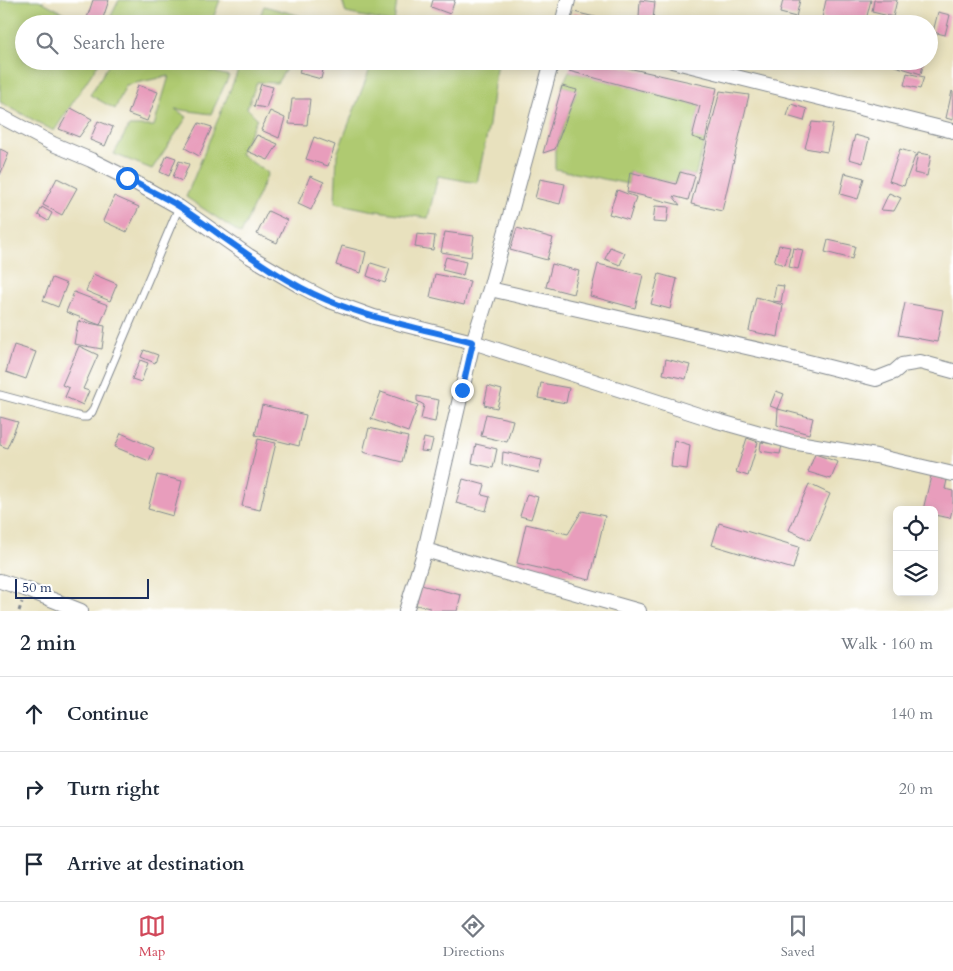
<!DOCTYPE html>
<meta charset="utf-8">
<style>
body{margin:0;font-family:Cardo,serif;background:#f6f6f7;color:#1f2937}
.controls{position:absolute;right:15px;bottom:15px;display:grid;overflow:hidden;border-radius:8px;box-shadow:0 2px 12px #0003}
.controls button{width:45px;height:45px;display:grid;place-items:center;padding:0;border:0;border-bottom:1px solid #e0e1e3;background:#fff;color:#1f2937;font:25px sans-serif}
.scale{position:absolute;left:15px;bottom:12px;width:134px;box-sizing:border-box;padding-left:5px;border:2px solid #1b2f5e;border-top:0;font-size:14px;line-height:18px;white-space:nowrap;color:#1b2f5e;-webkit-text-stroke:4px #fff;paint-order:stroke}
.stop{position:absolute;width:15px;height:15px;margin:-11px;border:4px solid #1a73e8;border-radius:50%;background:#fff}
.stop.end{background:#1a73e8;border-color:#fff;box-shadow:0 1px 5px #0008}
.list{margin:0;padding:0;list-style:none}
h2{display:flex;justify-content:space-between;align-items:center;height:65px;margin:0;padding:0 20px;font-size:21px}
h2 small{font-size:16px;font-weight:400;color:#747a83}
.list li{display:grid;grid-template-columns:32px 1fr auto;gap:15px;align-items:center;box-sizing:border-box;height:75px;padding:0 20px;border-top:1px solid #e0e1e3}
.list b{display:block;font-size:19px;white-space:nowrap}
.list em{font-size:16px;font-style:normal;color:#747a83}
.icon{flex:none;width:28px;height:28px;fill:none;stroke:currentColor;stroke-width:2;stroke-linecap:round;stroke-linejoin:round}
.map{position:relative;flex:none;width:953px;height:611px;overflow:hidden}
.search{position:absolute;background:#fff;box-shadow:0 2px 12px #0003;left:15px;right:15px;top:15px;height:55px;display:flex;align-items:center;gap:12px;box-sizing:border-box;padding:0 18px;border-radius:28px;color:#747a83;font-size:19px}
.sheet{height:290px;background:#fff}
nav{display:flex;justify-content:space-around;align-items:center;box-sizing:border-box;height:70px;border-top:1px solid #e0e1e3;background:#fff;font-size:14px;color:#747a83}
nav a{display:grid;justify-items:center;gap:2px}
nav .on{color:#d1495b}
.map>svg:first-child{display:block}
.green{fill:#afca71;stroke:#657c68}
.building{fill:#e89dbc}
.lines{fill:none;stroke-linecap:round;stroke-linejoin:round}
.lane-casing{stroke:#82888e;stroke-width:9}
.street-casing{stroke:#82888e;stroke-width:16}
.path{stroke:#82888e;stroke-width:3;stroke-dasharray:4 4;stroke-linecap:butt}
.lane{stroke:#fff;stroke-width:7}
.street{stroke:#fff;stroke-width:14}
.route{stroke:#1a73e8;stroke-width:6}
</style>
<div class="map">
<svg width="953" height="611" viewBox="0 0 953 611">
<rect width="100%" height="100%" fill="#fff"/>
<filter id="ink" filterUnits="userSpaceOnUse"><feTurbulence type="fractalNoise" baseFrequency=".02" numOctaves="2"/><feDisplacementMap in="SourceGraphic" scale="10" xChannelSelector="R" yChannelSelector="G"/><feConvolveMatrix kernelMatrix="1 2 1 2 8 2 1 2 1" color-interpolation-filters="sRGB"/></filter>
<filter id="wash" filterUnits="userSpaceOnUse"><feTurbulence type="fractalNoise" baseFrequency=".0096" numOctaves="4" result="noise"/><feDisplacementMap in="SourceGraphic" scale="20" xChannelSelector="R" yChannelSelector="G"/><feGaussianBlur stdDeviation="1.12" result="paint"/><feColorMatrix in="noise" values="0 0 0 0 0 0 0 0 0 0 0 0 0 0 0 0 0 1.4 0 .05"/><feComposite in="paint" operator="in"/></filter>
<g filter="url(#wash)">
<rect width="100%" height="100%" fill="#e8e1be"/>
<path class="green" d="M0,0h39l46,24h-61v37h76l-46,70 -54,-29z
M119,0h101l-9,24h-104z
M342,0h55l-3,23 -48,-10z
M264,6l37,10 -2,8h-42z
M111,61h85l-2,6 35,9 -18,38 -36,-5 12,8 -35,52 -38,-15 15,-28h25l15,-50 -43,9 -11,24 -25,-14z
M242,61h49l-14,22 -20,-1 -10,26 10,10 -17,36 28,19 -27,61 -55,-37z
M373,61h124l-8,64 -12,58 -39,-7 -10,42 -59,-8 -34,-7 2,-49z
M569,71l131,35 -8,31 13,4 -10,35 -15,-4 -4,12 -46,-12 -2,12 -73,-15v-20l22,-59 -15,-4z"/>
<g id="blocks">
<path class="building" d="M93,0h16l-8,24h-16z
M433,0h22l-5,14 -19,-7z
M640,0l15,2 -2,17 -14,-1z
M783,0h17l-4,17 -16,-4z
M826,0h45l-6,24h-22l-21,-6z
M874,0h23l-4,17 -21,-5z
M574,12l46,11v1h-49z
M938,12l12,3 -5,20 -12,-3z
M201,61h25l-3,8z
M302,61h23l-4,18 -22,-6z
M572,61h25l120,27 -12,53 -13,-4 8,-31 -131,-35z
M893,61h31l-3,13 -29,-9z
M907,73l17,4 -4,12 -16,-4z
M261,84l12,3 -7,21 -12,-2z
M138,85l20,7 -11,29 -19,-7z
M562,86l15,4 -22,59 -12,4z
M720,91l29,4 -27,116 -31,-7z
M952,91l1,1v28l-7,-2z
M292,99h18l-3,26 -18,-1z
M791,104l16,5 -3,12 -17,-5z
M71,108l21,11 -13,18 -20,-8z
M270,111l15,7 -6,20 -18,-8z
M98,121l15,6 -8,19 -15,-6z
M812,122l21,2 -6,28 -22,-4z
M199,123l13,4 -13,29 -14,-8z
M257,135l21,9 -10,16 -21,-9z
M855,135l14,4 -6,24 -14,-4z
M314,137l21,8 -7,21 -22,-7z
M0,149l9,4 -9,22z
M900,149l16,5 -12,32 -15,-5z
M918,153l13,2 -4,21 -13,-3z
M167,155l9,3 -7,18 -9,-4z
M179,161l10,3 -7,17 -9,-4z
M630,172l46,12 4,-12 15,4 -7,24 -15,-4 7,9 -53,-13z
M845,173l19,5 -6,21 -18,-5z
M310,176l14,6 -13,28 -13,-6z
M57,178l20,10 -15,27 -19,-10z
M540,179l25,5 -5,20 -25,-6z
M617,190l19,7 -7,23 -20,-6z
M889,193l12,5 -7,13 -13,-1z
M114,196l25,11 -12,25 -24,-11z
M655,206l14,1 -2,16 -14,-1z
M42,207l10,6 -4,8 -10,-6z
M268,211l19,9 -10,23 -20,-9z
M517,228l36,10 -6,22 -37,-10z
M445,232l29,4 -3,21 -30,-5z
M417,234l18,2 -2,14 -18,-3z
M828,240l27,6 -3,13 -27,-7z
M779,245l11,2 -5,18 -11,-3z
M342,246l24,6 -5,21 -25,-8z
M610,247l15,6 -5,12 -15,-6z
M793,248l10,2 -5,19 -9,-2z
M446,257l20,5 -3,13 -21,-5z
M371,263l19,6 -5,14 -18,-7z
M552,264l27,7 -6,23 -27,-7z
M598,264l45,11 -8,33 -45,-12z
M93,274l24,10 -7,17 -24,-10z
M435,274l35,7 -6,24 -34,-8z
M659,274l18,5 -7,30 -19,-5z
M52,278l15,6 -9,23 -15,-6z
M776,285l8,1 -3,16 -8,-1z
M74,292l34,13 -8,20 -34,-13z
M756,297l27,8 -5,32 -29,-6z
M905,303l38,7 -6,32 -39,-7z
M78,321l27,5 -3,23 -28,-5z
M14,345l22,7 -10,27 -20,-7z
M79,346l19,9 -15,34 6,2 -6,14 -18,-8 4,-9 -7,-3z
M144,350l14,5 -3,8 -14,-6z
M666,359l24,6 -4,14 -23,-5z
M140,360l8,3 -7,19 -9,-3z
M541,383l28,5 -3,15 -28,-5z
M488,386l14,4 -5,18 -13,-3z
M776,391l8,3 -6,15 35,9 -4,16 -32,-9 1,-16 -8,-3z
M381,392l37,13 -10,27 -37,-13z
M417,396l22,4 -4,22 -14,-3 3,-14 -7,-4z
M262,405l44,10 -7,31 -44,-11z
M486,414l27,6 -6,22 -26,-6z
M0,417l18,5 -11,26 -7,-3z
M369,428l39,9 -6,25 -39,-10z
M121,433l33,15 -5,13 -34,-14z
M424,438l9,2 -3,12 -9,-1z
M747,438l11,4 -10,34 -12,-4z
M258,439l18,4 -16,67 -18,-4z
M674,440l16,5 -3,24 -16,-2z
M761,442l21,3 -2,9 -20,-3z
M476,444l21,5 -4,19 -21,-5z
M503,452l39,8 -3,13 -37,-9z
M815,454l23,8 -7,17 -23,-7z
M157,475l25,6 -9,35 -25,-7z
M931,476l16,4 -2,9 8,2v16l-3,11 -16,-3v-5h-11z
M463,479l22,6 -3,10 8,2 -4,14 -30,-8z
M809,484l21,10 -20,46 -21,-10z
M527,494l11,3 -7,22 -11,-3z
M582,511l23,5 -15,64 -73,-17 9,-39 42,10z
M719,523l80,24 -6,22 -81,-24z
M421,585l40,10 -4,16h-28l1,-3 -14,-3z"/>
</g>
</g>
<g filter="url(#ink)">
<use href="#blocks" fill-opacity="0" stroke="#82888e" stroke-width="1"/>
<g class="lines">
<g class="lane-casing">
<path id="lane" d="M0,395l82,22h5l5,-5 87,-205"/>
</g>
<g class="street-casing">
<path id="street" d="M562,24l6,-24
M672,61l281,70
M0,116l53,28 38,16 36,18 52,29 70,49 53,31 25,13 47,17 99,25 241,78 78,22 84,14 77,18
M490,289l283,64 103,26 18,-7 8,-7 18,-3 33,9
M425,550l214,61
M0,581l25,8 56,22
M406,611l19,-61 48,-208 17,-53 62,-228"/>
</g>
<path class="path" d="M19,611l3,-9"/>
<use href="#lane" class="lane"/>
<use href="#street" class="street"/>
</g>
</g>
<g class="lines" filter="url(#ink)">
<path class="route" d="M127,178c17,10 36,18 53,29 48,32 94,71 147,93 47,20 97,29 146,42l-11,48"/>
</g>
</svg>
<div class="controls">
<button><svg class="icon" aria-label="locate" viewBox="0 0 24 24"><circle cx="12" cy="12" r="6"/><path d="M12 2v4M12 18v4M2 12h4M18 12h4"/></svg></button>
<button><svg class="icon" aria-label="layers" viewBox="0 0 24 24"><path d="M12 4l9 5-9 5-9-5zM3 14l9 5 9-5"/></svg></button>
</div>
<div class="scale">50 m</div>
<div class="stop" style="left:127px;top:178px"></div>
<div class="stop end" style="left:462px;top:390px"></div>
<div class="search"><svg class="icon" aria-label="search" viewBox="0 0 24 24"><circle cx="10" cy="10" r="6"/><path d="M15 15l6 6"/></svg>Search here</div>
</div>
<section class="sheet">
<h2>2 min<small>Walk · 160 m</small></h2>
<ul class="list">
<li><svg class="icon" aria-label="ahead" viewBox="0 0 24 24"><path d="M12 20V5M6 11l6-6 6 6"/></svg><div><b>Continue</b></div><em>140 m</em></li>
<li><svg class="icon" aria-label="right" viewBox="0 0 24 24"><path d="M7 20v-9h11M14 6l5 5-5 5"/></svg><div><b>Turn right</b></div><em>20 m</em></li>
<li><svg class="icon" aria-label="arrive" viewBox="0 0 24 24"><path d="M6 21V4h12l-3 4 3 4H6"/></svg><div><b>Arrive at destination</b></div></li>
</ul>
</section>
<nav>
<a class="on"><svg class="icon" aria-label="map" viewBox="0 0 24 24"><path d="M3 6l6-2 6 2 6-2v14l-6 2-6-2-6 2zM9 4v14M15 6v14"/></svg>Map</a>
<a><svg class="icon" aria-label="directions" viewBox="0 0 24 24"><path d="M12 3l9 9-9 9-9-9zM9 14v-3h6M13 9l2 2-2 2"/></svg>Directions</a>
<a><svg class="icon" aria-label="saved" viewBox="0 0 24 24"><path d="M7 4h10v16l-5-4-5 4z"/></svg>Saved</a>
</nav>
